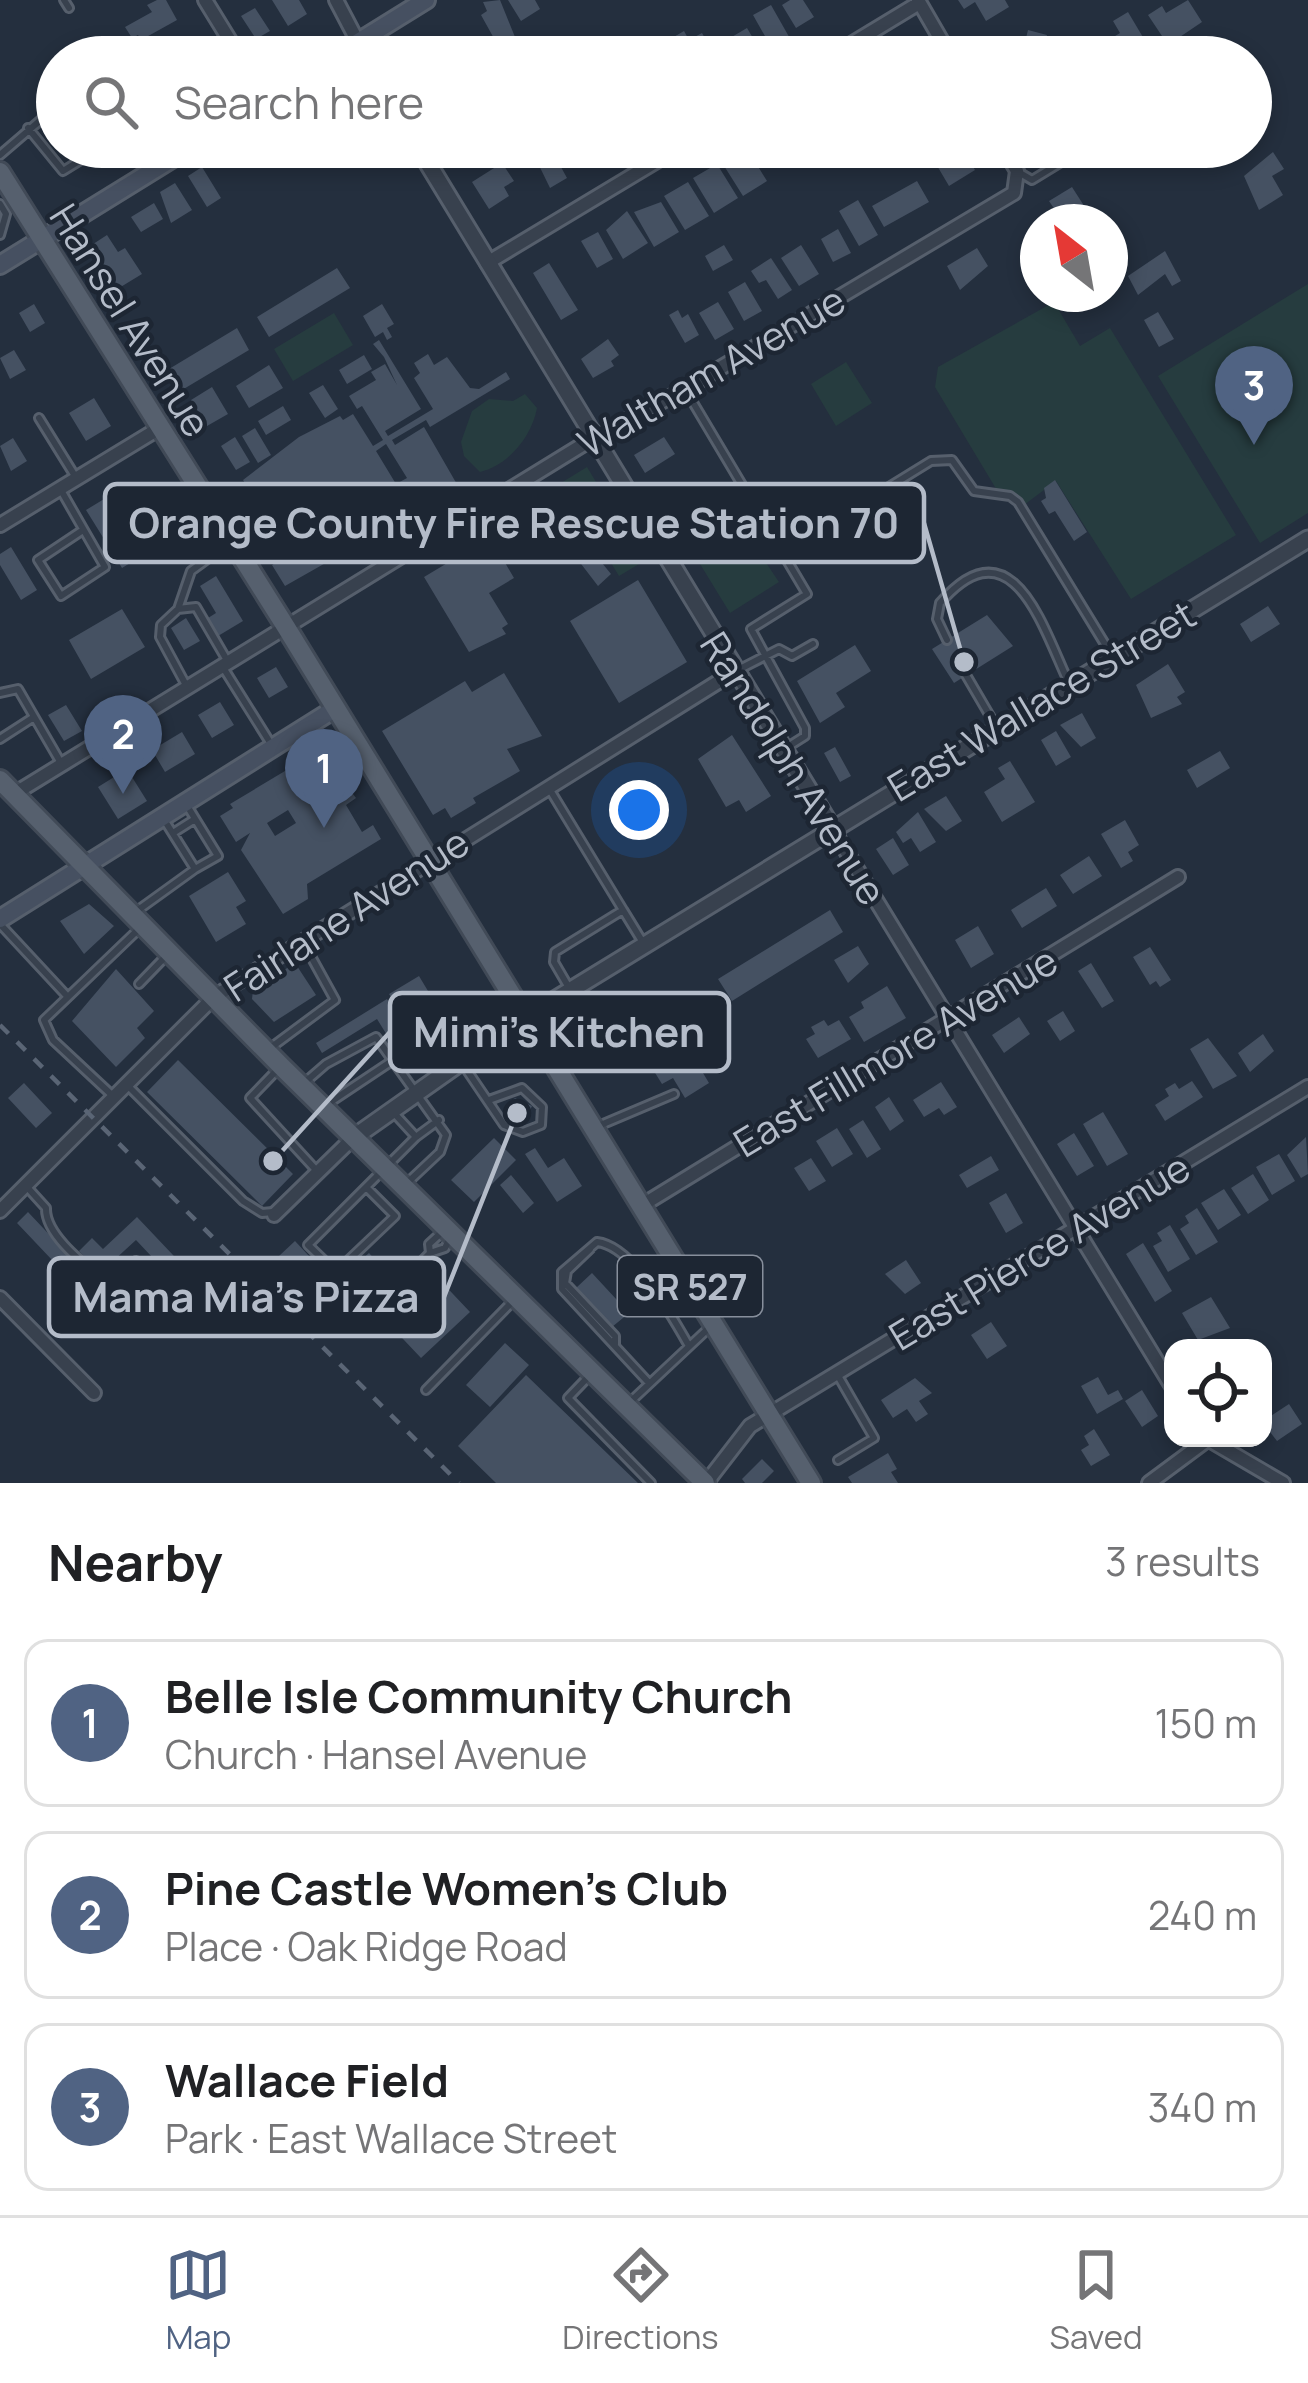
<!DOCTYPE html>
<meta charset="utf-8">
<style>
body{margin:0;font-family:Manrope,sans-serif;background:#f6f6f6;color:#202124}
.controls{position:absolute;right:36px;bottom:36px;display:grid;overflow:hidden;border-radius:24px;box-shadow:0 6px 18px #0003}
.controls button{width:108px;height:108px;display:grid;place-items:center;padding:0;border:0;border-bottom:3px solid #e0e0e0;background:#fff;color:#202124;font:60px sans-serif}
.compass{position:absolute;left:1020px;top:204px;width:108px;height:108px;border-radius:50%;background:#fff;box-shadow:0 6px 18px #0003;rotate:329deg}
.you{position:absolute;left:639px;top:810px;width:42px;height:42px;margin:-30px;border:9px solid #fff;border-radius:50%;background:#1a73e8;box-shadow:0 0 0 18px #1a73e833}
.badge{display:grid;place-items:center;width:78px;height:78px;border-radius:50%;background:#506383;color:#fff;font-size:39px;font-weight:700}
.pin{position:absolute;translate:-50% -99px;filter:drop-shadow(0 3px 6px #0008)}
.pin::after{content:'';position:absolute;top:63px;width:42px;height:36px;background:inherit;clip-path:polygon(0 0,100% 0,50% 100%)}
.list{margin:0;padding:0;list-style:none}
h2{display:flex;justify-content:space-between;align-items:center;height:156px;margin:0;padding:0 48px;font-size:51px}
h2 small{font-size:39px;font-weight:400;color:#757577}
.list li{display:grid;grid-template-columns:78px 1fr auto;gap:36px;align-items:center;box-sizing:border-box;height:168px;margin:0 24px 24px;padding:0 24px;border:3px solid #e0e0e0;border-radius:24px}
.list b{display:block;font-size:45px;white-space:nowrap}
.list p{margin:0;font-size:39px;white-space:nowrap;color:#757577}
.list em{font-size:39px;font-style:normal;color:#757577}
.icon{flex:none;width:66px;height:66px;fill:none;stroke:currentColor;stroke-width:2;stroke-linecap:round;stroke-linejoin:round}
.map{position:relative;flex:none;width:1308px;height:1483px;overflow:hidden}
.search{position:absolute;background:#fff;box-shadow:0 6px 18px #0003;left:36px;right:36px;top:36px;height:132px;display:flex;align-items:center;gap:30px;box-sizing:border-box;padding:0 42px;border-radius:66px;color:#757577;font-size:45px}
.sheet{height:732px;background:#fff}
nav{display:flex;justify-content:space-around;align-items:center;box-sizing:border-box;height:168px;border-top:3px solid #e0e0e0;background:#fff;font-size:33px;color:#757577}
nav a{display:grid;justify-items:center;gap:6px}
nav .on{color:#506383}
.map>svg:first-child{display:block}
.green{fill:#263c3f}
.building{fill:#455162;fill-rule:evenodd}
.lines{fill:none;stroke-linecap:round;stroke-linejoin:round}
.service-casing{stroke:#565f6c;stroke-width:12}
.minor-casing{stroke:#565f6c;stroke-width:18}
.tertiary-casing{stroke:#565f6c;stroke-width:21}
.secondary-casing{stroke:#565f6c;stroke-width:22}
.primary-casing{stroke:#414a57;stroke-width:24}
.service{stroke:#38414e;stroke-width:6}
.minor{stroke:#38414e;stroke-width:12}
.tertiary{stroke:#38414e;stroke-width:15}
.secondary{stroke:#465061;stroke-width:16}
.primary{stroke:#56606e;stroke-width:18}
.rail{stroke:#5a6575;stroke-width:4.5;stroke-dasharray:12 12;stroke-linecap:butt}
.labels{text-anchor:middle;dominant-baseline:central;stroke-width:9;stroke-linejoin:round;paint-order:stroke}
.shield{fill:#1d2633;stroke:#878f9c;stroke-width:3}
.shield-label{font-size:36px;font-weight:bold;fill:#b4bcc9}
.street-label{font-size:39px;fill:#b4bcc9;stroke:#1d2633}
.leader{fill:none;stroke:#b4bcc9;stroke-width:4.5}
.callout-dot{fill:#b4bcc9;stroke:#1d2633;stroke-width:4.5}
.callout{fill:#1d2633;stroke:#b4bcc9;stroke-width:4.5}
.callout-label{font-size:42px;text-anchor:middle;font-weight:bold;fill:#b4bcc9}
</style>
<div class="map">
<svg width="1308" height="1483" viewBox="0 0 1308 1483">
<rect width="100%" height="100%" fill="#242f3e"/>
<path class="green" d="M1308,284v229l-48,30 -102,-167z
M1054,302l26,44 30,-18 126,207 -105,64 -75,-118 -32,24 -10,-11 -16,-2 -63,-105 3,-20z
M334,313l19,32 -60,36 -19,-32z
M846,362l26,41 -36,23 -25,-42z
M525,394l12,14c-5,28 -29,58 -57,64l-16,-16 -3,-14 11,-31 17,-12 24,2z
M587,467l57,94 -25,15 -33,-54 -20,11 -9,-2 -17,-25 -34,20 -4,-7z
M715,487l64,95 -49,31 -60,-98z"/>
<path class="building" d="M157,0h9l11,20 -36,20 -3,-5 -6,3 -7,-11 27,-15 -5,-7z
M272,0h27l8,14 -19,12z
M500,0l17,42 -16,9 -20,-36 6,-4 -4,-9z
M508,0h27l5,9 -19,12z
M790,0h13l11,17 -18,11 -14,-23z
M958,0h47l4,7 -23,14 -11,-19 -11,7z
M1188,0l14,22 -34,23 -20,-30 14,-9 4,7z
M771,5l21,37 -18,10 -21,-37z
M255,8l15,23 -14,8 -15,-23z
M1128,12l19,32 -8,13h-22l-10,-16 13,-8 -7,-12z
M747,28l16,27 -4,2h-18l-11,-19z
M1028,30l19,5 -6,22 -45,-1 6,-20 23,6z
M684,31l5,9 13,-7 12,21 -31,3 -11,-19z
M909,38l11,19h-44z
M530,147h20l17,31 -17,10z
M746,147l21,34 -24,15 -22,-35z
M926,147h36l13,23 -26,16z
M1273,152l11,17 -12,7 11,19 -24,15 -15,-34z
M502,163l12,18 -10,6 5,9 -20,13 -17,-27z
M717,164l21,34 -24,15 -21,-35z
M202,167l19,31 -14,9 -19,-31z
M917,181l12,21 -45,25 -12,-21z
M688,182l21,34 -24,14 -21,-34z
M175,183l17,27 -21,13 -11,-31z
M1072,187l16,25 -25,10 -14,-21z
M858,200l20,35 -19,11 -20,-35z
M661,202l18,30 -25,15 -20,-35z
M154,203l9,16 -22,13 -10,-15z
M627,211l21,32 -25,16 -17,-29z
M838,229l13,24 -18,9 -12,-23z
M598,232l15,27 -16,9 -16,-27z
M107,235l11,17 7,-4 17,26 -23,14 -32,-40z
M724,245l9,15 -20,11 -8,-15z
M801,245l18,29 -20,12 -18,-28z
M977,248l11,18 -28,24 -13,-24z
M1165,251l16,30 -9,5 -7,-12 -27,21 -10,-19z
M771,258l21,32 -14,9 -12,-19 -7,3 -8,-12z
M549,263l29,47 -17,10 -28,-47z
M337,268l13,20 -81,49 -12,-20z
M745,282l17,29 -18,10 -16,-29z
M718,302l16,27 -19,11 -16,-27z
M34,304l11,19 -15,9 -11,-19z
M382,304l12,20 -7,4 5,9 -5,3 -4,-8 -8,5 -12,-21z
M678,310l4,8 6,-4 11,21 -14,8 -16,-28z
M1158,312l16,27 -15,8 -15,-27z
M237,328l12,22 -67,40 -13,-21z
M608,339l11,16 -8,6 3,5 -21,12 -12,-19z
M379,340l42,69 -36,22 3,5 45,-27 -19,-31 6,-5 -6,-10 14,-9 6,11 13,-8 23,31 9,1 27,-17 4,7 -80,48 -4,-7 -34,20 3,5 29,-18 38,66 -7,4 -7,-11 -20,12 8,14 -77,48 -7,-12 -67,38 -13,-21 23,-14h-8l-44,-71 56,-43 41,-21 3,4 10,-6 20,32 10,-6 -21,-34 -5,3 -8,-13 27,-16 -5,-8 14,-8 12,21 -13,-28 -11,-13zM386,444l21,34 -11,6 -20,-33z
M14,350l12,20 -16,9 -10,-21z
M364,355l8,14 -25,15 -8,-14z
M269,365l14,23 -34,20 -13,-22z
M323,385l15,24 -13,9 -16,-25z
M212,387l16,27 -21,12 -16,-26z
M94,398l17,28 -25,15 -17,-28z
M283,406l8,14 -25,15 -8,-14z
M255,428l16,27 -13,8 -16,-27z
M235,437l15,25 -14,8 -15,-24z
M664,437l11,17 -30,19 -11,-18z
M13,438l14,23 -16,10 -11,-25z
M1055,480l32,52 -13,9 -19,-30 -6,3 -8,-13 5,-3 -2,-10z
M132,482l15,26 8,-5 14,24 -6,4 5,9 -46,28 -36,-58z
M576,531l35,43 -13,12 -36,-47z
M484,541l3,5 6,-4 21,36 -25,15 19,31 -6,4 4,6 -37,18 -45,-75z
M11,547l26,43 -16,10 -21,-35v-11z
M216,576l27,45 -25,15 -10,-18 8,-5 -16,-27z
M638,580l49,82 -68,41 -49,-82z
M1268,606l12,18 -29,18 -11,-18z
M122,609l23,38 -54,32 -22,-39z
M987,615l26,31 -59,37 -22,-34z
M186,618l14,23 -16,9 -13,-22z
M855,645l16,26 -35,22 9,14 -25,16 -23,-42z
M1168,664l17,28 -8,5 5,7 -31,14 -15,-33z
M276,667l12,20 -19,11 -12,-20z
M504,673l38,63 -35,13 13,22 -47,27 3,5 -25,15 -6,-10 -12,7 -51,-84 83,-50 7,11z
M220,702l14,23 -22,13 -14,-23z
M66,705l16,26 -18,10 -16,-26z
M1082,713l14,25 -15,9 -21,-22z
M1056,731l15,26 -15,9 -15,-26z
M182,732l13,22 -30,18 -13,-22z
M732,735l39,61 -25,16 -7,-12 -13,7 -28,-48z
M835,747l16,29 -11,6 -16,-29z
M320,750l36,48 -10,7 16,27 11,-7 8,14 -74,45 1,15 -25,15 -42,-64 9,-17 -14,9 -16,-26 13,-8 -3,-4zM288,810l8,13 -21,13 -8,-13z
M1220,751l10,17 -33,20 -10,-18z
M1010,761l25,41 -33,20 -18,-30 21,-13 -7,-11z
M127,769l20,32 -29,18 -20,-32z
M946,796l16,25 -16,10 -22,-22z
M918,812l18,30 -16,10 -9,-14 -8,5 -7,-11z
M1125,820l14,25 -11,7 5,9 -12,7 -20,-34z
M893,838l16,27 -16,10 -17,-26z
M1089,856l13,20 -29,18 -13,-19z
M228,872l18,29 -10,6 10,17 -30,18 -27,-46z
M1046,888l11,18 -35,22 -11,-18z
M89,904l25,22 -30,28 -24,-33z
M830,910l13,22 -111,69 -14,-22z
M978,926l16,28 -23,14 -16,-28z
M858,946l11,18 -21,19 -14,-23z
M1150,947l21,33 -11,7 -4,-6 -6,4 -17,-28z
M295,963l21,32 -42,27 -22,-23 1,-9z
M1091,963l23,38 -12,7 -24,-37z
M116,969l38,42 -17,17 8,10 -29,29 -44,-46z
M419,976l12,20 -30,18 -12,-20z
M887,986l19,32 -42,24 -15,-25 15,-9 -3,-6z
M387,999l37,61 -16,9 -31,-50 -55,34 -6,-10z
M1063,1011l12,20 -15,10 -13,-20z
M1019,1017l11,17 -26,19 -12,-18z
M824,1020l4,6 11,-6 12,19 -33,19 -12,-19 9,-5 -4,-7z
M1263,1034l11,17 -24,21 -12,-19z
M701,1038l8,12 -15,8 15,25 -24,15 -12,-20 -11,6 -10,-16z
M1208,1038l29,38 -24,13 -23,-40z
M178,1060l115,114 -31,32 -115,-114z
M1192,1081l11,16 -38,24 -10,-16 14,-9 -4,-7 10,-6 4,6z
M941,1082l16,25 -13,8 -5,-7 -15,9 -11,-17z
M24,1083l28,30 -16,15 -28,-30z
M889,1097l15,24 -14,10 -15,-24z
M515,1098l17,8 -9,19 -17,-7 -2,-9z
M1103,1112l25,42 -21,12 -24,-42z
M863,1120l18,29 -14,9 -18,-29z
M837,1128l16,26 -21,13 -16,-26z
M1074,1133l20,33 -17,10 -20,-32z
M1306,1137l2,37 -7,4 -14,-23z
M494,1138l22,22 -42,42 -23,-22z
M535,1148l13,20 16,-10 18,28 -25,16 -32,-48z
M1279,1154l16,27 -23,14 -16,-28z
M991,1156l8,14 -32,18 -8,-13z
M811,1158l15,23 -17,10 -15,-23z
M1253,1174l16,26 -21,14 -17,-26z
M511,1175l23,28 -11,10 -23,-28z
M1224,1189l17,26 -23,15 -17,-27z
M1006,1193l17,30 -17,10 -17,-30z
M1197,1208l21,34 -22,13 -16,-26 9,-6 -4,-7z
M28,1212l97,103 43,-41 -32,-34 -36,33 -21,-22 13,-13 11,11 34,-32 54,57 -66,63 -108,-114z
M1170,1225l20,34 -22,13 -15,-26 9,-5 -5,-8z
M295,1241l40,43 34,-31 18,20 -51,46 -57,-63z
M1143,1243l29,48 -17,11 -29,-48z
M906,1260l15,23 -16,11 -20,-20z
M592,1273l37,40 -17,14 -36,-39z
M436,1276l34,36 -49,46 -34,-36z
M1211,1297l19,31 -32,12 -16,-27z
M991,1322l16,24 -20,13 -16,-24z
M505,1343l24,22 -39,42 -24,-22z
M526,1375l112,108h-142l-38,-37z
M1098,1377l10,18 10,-5 5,9 -26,15 -16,-28z
M915,1378l17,15 -13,8 9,13 -12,8 -9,-13 -14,9 -12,-18z
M1142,1390l16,26 -16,11 -17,-26z
M1289,1404l13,20 -25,17 -7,-9 -4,3 -3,-14z
M1094,1429l16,26 -19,11 -10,-16 8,-5 -5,-9z
M888,1453l9,16 -6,3 7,11h-46l-4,-6z
M762,1459l12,12 -12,12h-17l-3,-4z"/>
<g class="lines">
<g class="service-casing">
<path id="service" d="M64,0l5,8
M1234,57l5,-3
M28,128l35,43 39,-24
M153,147l10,13
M0,155l57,-49
M1020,173l12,7 54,-33
M0,204l6,10 -6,21
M685,389l122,205 -56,35 54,99v8l-19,12
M39,418l36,58
M62,492l43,75 -44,29 -23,-36 45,-30
M782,553l149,-92 21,-1 22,31 36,5 8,6 93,152
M178,609l13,-38 37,-27
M947,640l-10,-21 3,-16c72,-83 103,25 128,78
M224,669l47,75
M738,670l41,-21 13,7 21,-12
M966,675l31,53
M187,687l-27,-50 1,-12 17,-16 18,-2 32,55
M0,693l18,-4 43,74
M0,739l34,-22
M550,790l73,120
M186,804l32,52 -23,13
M173,833l22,-14
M134,913l61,-44 -32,-51
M0,924l66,71
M139,984l29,-30
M568,986l-14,-24 1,-10 68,-42 19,31
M269,1049l66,-49 -32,-58
M462,1063l42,62 19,7 18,-7 1,-18 -20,-19 -33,12
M278,1069l-28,29 66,72
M303,1084l23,-20 50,-27 70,98 -6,17 -34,32
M128,1086l115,115 19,12 11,-1
M114,1097l-61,-57 -9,-20 98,-94
M326,1105l66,-44
M393,1112l23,25 23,-17
M596,1127l78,-33
M27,1187l19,21c-1,28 42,59 62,76l28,-23
M367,1188l28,28 -59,56 -28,-27 108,-108
M590,1249l-23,22 -2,12 50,53v8
M430,1253l-1,-9 12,-11
M360,1324l70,-71 15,-5 5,-10
M837,1374l37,64 -36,22
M590,1375l-22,23 83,85
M649,1383l-87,-94v-17l35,-30c36,4 75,74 92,104
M426,1390l88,-90
M629,1403l82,-77"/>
</g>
<g class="minor-casing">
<path id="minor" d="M205,0l35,57
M336,0l22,42
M918,0l33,57
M830,57l89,-54
M487,263l193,-116
M0,525l158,-96
M14,794l578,-355 93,-50 329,-196 3,-22 -14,-24
M832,828l341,560
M641,1206l537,-329
M0,1211l214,-214 520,-325
M274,1215l79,-77
M0,1298l94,95
M1206,1438l77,45
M706,1483l44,-57 558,-339
M1149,1483l58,-43"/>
</g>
<g class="tertiary-casing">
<path id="tertiary" d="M418,147l414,681
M353,1138l156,-110 799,-489"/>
</g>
<g class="secondary-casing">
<path id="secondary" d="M334,57l92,-57
M0,265l191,-118
M0,919l336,-211"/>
</g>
<g class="primary-casing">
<path id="primary" d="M0,172l286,455 525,856
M0,780l281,286 424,417"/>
</g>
<use href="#service" class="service"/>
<use href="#minor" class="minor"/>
<use href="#tertiary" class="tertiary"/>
<use href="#secondary" class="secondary"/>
<use href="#primary" class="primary"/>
<path class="rail" d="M0,1025l459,458"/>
</g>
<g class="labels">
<rect class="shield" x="618" y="1256" width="144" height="60" rx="9"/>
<g class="shield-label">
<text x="690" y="1286">SR 527</text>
</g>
<g class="street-label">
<text transform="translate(131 320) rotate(58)">Hansel Avenue</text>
<text transform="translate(711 371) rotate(-30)">Waltham Avenue</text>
<text transform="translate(1041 700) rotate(-31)">East Wallace Street</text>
<text transform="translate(794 768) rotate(58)">Randolph Avenue</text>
<text transform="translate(346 914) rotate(-33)">Fairlane Avenue</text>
<text transform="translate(895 1051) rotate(-31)">East Fillmore Avenue</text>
<text transform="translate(1039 1251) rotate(-31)">East Pierce Avenue</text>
</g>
</g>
<path class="leader" d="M964 662L924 523M273 1161L390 1032M517 1113L444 1297"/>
<g class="callout-dot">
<circle cx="964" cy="662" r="12"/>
<circle cx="273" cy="1161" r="12"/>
<circle cx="517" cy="1113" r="12"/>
</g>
<g class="callout">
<rect x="105" y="484" width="819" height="78" rx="12"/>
<rect x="390" y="993" width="339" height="78" rx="12"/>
<rect x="49" y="1258" width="395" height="78" rx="12"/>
</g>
<g class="callout-label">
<text x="514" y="538">Orange County Fire Rescue Station 70</text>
<text x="559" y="1047">Mimi's Kitchen</text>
<text x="246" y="1312">Mama Mia's Pizza</text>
</g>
</svg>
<div class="controls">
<button><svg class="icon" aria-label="locate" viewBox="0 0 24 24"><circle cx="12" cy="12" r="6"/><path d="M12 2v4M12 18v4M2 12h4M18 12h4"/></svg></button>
</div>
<svg class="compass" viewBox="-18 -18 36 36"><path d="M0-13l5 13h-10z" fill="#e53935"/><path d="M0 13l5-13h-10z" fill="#757577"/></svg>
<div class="you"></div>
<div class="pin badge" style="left:324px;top:828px">1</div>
<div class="pin badge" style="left:123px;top:794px">2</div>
<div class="pin badge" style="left:1254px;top:445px">3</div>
<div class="search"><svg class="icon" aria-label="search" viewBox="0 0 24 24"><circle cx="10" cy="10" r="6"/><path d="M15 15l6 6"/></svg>Search here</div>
</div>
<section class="sheet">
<h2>Nearby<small>3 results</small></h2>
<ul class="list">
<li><span class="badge">1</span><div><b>Belle Isle Community Church</b><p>Church · Hansel Avenue</p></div><em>150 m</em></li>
<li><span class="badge">2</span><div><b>Pine Castle Women's Club</b><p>Place · Oak Ridge Road</p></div><em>240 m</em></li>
<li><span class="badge">3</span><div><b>Wallace Field</b><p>Park · East Wallace Street</p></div><em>340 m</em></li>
</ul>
</section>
<nav>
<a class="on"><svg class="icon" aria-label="map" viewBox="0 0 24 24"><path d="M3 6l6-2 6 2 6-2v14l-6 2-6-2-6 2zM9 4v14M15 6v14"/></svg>Map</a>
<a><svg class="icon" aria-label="directions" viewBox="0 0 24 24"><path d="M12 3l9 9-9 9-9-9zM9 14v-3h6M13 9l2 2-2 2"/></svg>Directions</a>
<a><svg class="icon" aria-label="saved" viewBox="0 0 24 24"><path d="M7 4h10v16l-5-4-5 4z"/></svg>Saved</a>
</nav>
